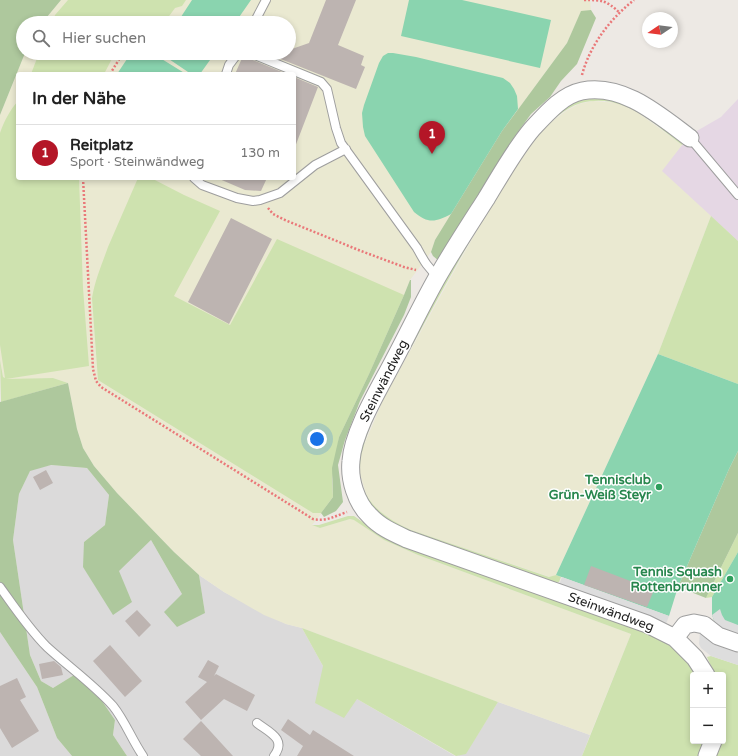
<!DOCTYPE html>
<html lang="de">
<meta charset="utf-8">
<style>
body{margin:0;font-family:"Varela Round",sans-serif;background:#f2f2f2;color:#222}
.controls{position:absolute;right:12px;bottom:12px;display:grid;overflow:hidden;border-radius:4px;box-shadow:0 2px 6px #0003}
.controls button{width:36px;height:36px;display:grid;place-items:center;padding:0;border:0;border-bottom:1px solid #e0e0e0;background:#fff;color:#222;font:20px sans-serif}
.compass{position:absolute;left:642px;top:12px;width:36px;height:36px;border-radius:50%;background:#fff;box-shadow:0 2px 6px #0003;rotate:257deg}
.you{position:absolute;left:317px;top:439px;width:14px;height:14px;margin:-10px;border:3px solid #fff;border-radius:50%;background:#1a73e8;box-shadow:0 0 0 6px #1a73e833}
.badge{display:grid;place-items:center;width:26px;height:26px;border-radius:50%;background:#b41627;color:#fff;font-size:13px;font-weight:700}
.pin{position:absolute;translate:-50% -33px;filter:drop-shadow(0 1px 2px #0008)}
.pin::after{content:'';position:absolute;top:21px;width:14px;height:12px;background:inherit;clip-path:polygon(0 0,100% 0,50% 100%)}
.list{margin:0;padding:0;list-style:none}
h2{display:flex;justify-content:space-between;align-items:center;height:52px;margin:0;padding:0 16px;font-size:17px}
h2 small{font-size:13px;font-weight:400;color:#767676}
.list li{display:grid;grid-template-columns:26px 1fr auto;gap:12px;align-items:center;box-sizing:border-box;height:56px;padding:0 16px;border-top:1px solid #e0e0e0}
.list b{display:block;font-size:15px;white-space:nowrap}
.list p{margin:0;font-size:13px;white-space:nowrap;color:#767676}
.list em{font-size:13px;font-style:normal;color:#767676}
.icon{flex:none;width:22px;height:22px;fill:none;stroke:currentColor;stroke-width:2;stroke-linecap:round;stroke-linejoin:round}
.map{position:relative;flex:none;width:738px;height:756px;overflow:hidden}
.search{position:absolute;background:#fff;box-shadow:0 2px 6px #0003;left:16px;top:16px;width:280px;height:44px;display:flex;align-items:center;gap:10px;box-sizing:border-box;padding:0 14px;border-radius:22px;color:#767676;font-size:15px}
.panel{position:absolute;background:#fff;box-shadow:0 2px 6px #0003;left:16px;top:72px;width:280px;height:108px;border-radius:4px}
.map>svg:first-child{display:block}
.residential{fill:#dbdada}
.industrial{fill:#e5d7e4}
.farmland{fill:#eae9d1;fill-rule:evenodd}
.grass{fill:#cee2af}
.forest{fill:#aec89d}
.pitch{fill:#8ad4af}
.parking{fill:#ddd}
.building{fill:#bdb4b1}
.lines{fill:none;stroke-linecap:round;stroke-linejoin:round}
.service-casing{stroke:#9e9e9e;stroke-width:10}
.minor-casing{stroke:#9e9e9e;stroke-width:19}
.path{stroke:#ea7879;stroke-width:2.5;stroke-dasharray:2 2;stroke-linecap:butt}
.service{stroke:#fff;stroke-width:8}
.minor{stroke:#fff;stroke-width:17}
.leisure-dot{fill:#2e9e5b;stroke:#fff;stroke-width:1.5}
.labels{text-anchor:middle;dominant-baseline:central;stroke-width:3;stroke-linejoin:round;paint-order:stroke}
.street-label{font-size:13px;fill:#1d1d1d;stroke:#fff}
.leisure-label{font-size:13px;font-weight:bold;fill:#27864d;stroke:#fff;text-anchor:end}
</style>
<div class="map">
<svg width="738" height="756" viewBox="0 0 738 756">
<rect width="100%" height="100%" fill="#ede9e4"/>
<path class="residential" d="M50,465l37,3 22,27 -4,30 -21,17 48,60 -14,-31 33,-31 31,54 23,19 -6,-38 25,17 62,32 16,4 21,38 34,33 98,57h-328l-14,-21 2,-15 -13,-19 -28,-26 -21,13 -12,-7 -11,-26 -17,-115 6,-46 11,-24z
M0,632l37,55 20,51 15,18h-72z
M498,702l92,33 -8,21h-126l10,-3z"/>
<path class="industrial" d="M738,99v142l-77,-70 21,-26 13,-13 26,-15z"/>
<path class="farmland" d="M61,0h529l1,10 -10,2 -14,31 -65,88 -67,109 -4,12 -21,28 -6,15 -35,79 -30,63 -12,70 -15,18 8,3 30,-9 5,1 29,20 34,15 213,79 -41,101 -111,-40 -177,-67 -16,-4 -22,-9 -40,-23 -25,-17 -25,-23 -57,-59 -23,-27 -11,-18 -6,-19 -9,-46 -15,-5 -47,2 -3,-3 -3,-17v-245l25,-62h264v-30h-247zM18,74h276v104h-276z
M593,101l25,2 11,3 53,39 -20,26 49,45 -53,138 -102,221 -6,2 -139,-47 -17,-8 -20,-15 -8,-13 -6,-20v-11l2,-13 21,-50 99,-179 28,-46 28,-39 12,-13 16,-12 13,-7z"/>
<path class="grass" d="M68,0h118l-4,6 -7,2 -11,15h-112l3,-8z
M39,53h76l-11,21h-73z
M598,98c34,3 60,26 86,45l-2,2c-30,-23 -60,-53 -101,-42 -17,5 -32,20 -43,33 -16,19 -29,42 -43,63 -27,44 -52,90 -77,136 -19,35 -45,76 -55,114 -3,8 -3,18 -3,25 3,30 27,45 51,56l138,47 7,-2 5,2 -2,5 -5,1 -151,-53 -23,-15 -14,-17 -5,-13 -3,-23 7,-28 72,-143 71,-117 36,-49 22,-18 11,-6z
M18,101v77h61l4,110 6,78 -83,13 47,-1 15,5 -67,19 -1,-42 3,17 2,1 -5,-33v-212c4,-12 10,-23 18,-32z
M138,178h13l33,17 36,16 -46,85 56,29 47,-86 127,56 -35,79 -30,63 -7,42 1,18 -12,16h-8l-215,-133 -6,-82c3,-18 10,-34 16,-51 10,-23 20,-46 30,-69z
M711,216l27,25v143l-80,-30z
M348,516h6l32,22 34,15 213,75c30,12 46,18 63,47h-3v66h11l-5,15h-117l49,-122 -213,-79 -34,-15 -30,-20 -4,-1 -30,9 -8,-3h7z
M738,533v19l-26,45 -6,1z
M302,628l196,74 -32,52 -10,2 -99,-57 -13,19 -29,-15 8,-37z
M711,656l27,9v91h-23l7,-15h1l1,-12 -1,-54h-8l-8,-18z"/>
<path class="forest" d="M0,0h61l-19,23h-19v30h2l-25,62z
M591,10l5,8 -19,46 -16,17 -11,16 -19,17 -16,22 -76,125 -6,-5 -2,-4 4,-12 67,-109 65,-88 14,-32z
M410,280h1v17l-7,18 -44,86 -15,39 -7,25 5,37 -7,9 -12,6 -3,-4 12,-16 -1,-29 7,-31 30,-63 35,-79z
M68,383l9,46 6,19 11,18 23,27 57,59 25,23 6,38 -28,14 -13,-15 18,-18 -31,-54 -32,31 13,31 -19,13 -30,-48 1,-25 21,-17 4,-30 -22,-27 -36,-3 -21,6 -11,23 -6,46 17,115 11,26 12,7 21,-13 28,26 13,19 -2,15 14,21h-55l-15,-18 -20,-51 -37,-55v-230z
M738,451v82l-32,65 -28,-11 51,-118z"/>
<path class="pitch" d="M192,0h59l-16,23h-58z
M409,0h53l89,20 -11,48 -139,-32z
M131,53h21l34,21h-69z
M160,53h55l-15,21h-9z
M388,53h5l23,4 87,21 7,5 4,6 3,7 1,13 -16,22 -51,83c-15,8 -23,10 -37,-2l-49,-76 -2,-9 -1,-14 2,-8 15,-42 4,-7z
M658,354l80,30v67l-9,18 -51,118 -9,29 -113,-41z
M738,552v86l-23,-15 -3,-8v-18z"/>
<path class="parking" d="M562,577l107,39 -3,8 -107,-39z
M720,609l2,6 3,5 13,5v13l-13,-4 -10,-11 -3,-8z
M700,631l16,14 22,8v12l-27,-9 -10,-8 -2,-4z"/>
<path class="building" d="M326,0h30l-18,45 26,11 -3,9 4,2 -9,22 -83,-33 -2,-3h18v-3l20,-7z
M243,56l5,2 39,16h-52z
M294,77l24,10 -23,60h-1z
M217,178h50l-6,13 -16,-1z
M231,218l41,21 -43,85 -41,-22z
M46,470l7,13 -13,7 -7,-13z
M591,566l63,24 -7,17 -63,-22z
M137,610l14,15 -12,12 -14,-16z
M110,645l32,36 -17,16 -32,-36z
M208,660l11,6 -5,10 2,-2 39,21 -8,16 -23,-12 -23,21 -16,-18 22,-20 -9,-5z
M54,661l7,6 2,8 -21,4 -3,-15z
M17,678l9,19 -6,3 19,31 -27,17 -12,-20v-42z
M288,719l22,16 3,-5 41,26h-57l6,-10 -22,-16z
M201,721l32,35h-32l-18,-17z"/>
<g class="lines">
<g class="service-casing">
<path id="service" d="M254,23l12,-23
M250,53l71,29 6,7 9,39 5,15 76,105c6,11 11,21 21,28
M226,74l3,-9 9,-12
M690,138l48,57
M194,178l8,7 35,13 16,3 7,-1 20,-7 35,-28 31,-16
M0,587c15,21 29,42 47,60 22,20 46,37 66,59 12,15 19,34 30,50
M257,723c12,9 30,16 17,33"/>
</g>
<g class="minor-casing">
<path id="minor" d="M690,138c-31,-23 -67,-55 -108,-47 -20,4 -36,23 -50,38 -17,20 -32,47 -46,70 -16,25 -33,51 -48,77 -16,28 -30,58 -45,86 -14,27 -40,69 -42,99 -2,18 5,42 19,55 10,11 24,17 37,23l240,85 28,14 20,20 11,17
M675,638l10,-13 9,-2 10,2 14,11 20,7
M707,756l6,-15"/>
</g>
<path class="path" d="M584,0c18,0 22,0 36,13
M110,74l13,-21
M582,75c8,-30 28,-56 52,-75
M83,178l10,191 3,12 5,6 212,132c13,3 22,-3 34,-7
M268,208l5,6 12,6 76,31 43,16 12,3"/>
<use href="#service" class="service"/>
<use href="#minor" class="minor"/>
</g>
<g class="leisure-dot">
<circle cx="659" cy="487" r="4"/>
<circle cx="730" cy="579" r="4"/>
</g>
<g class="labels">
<g class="street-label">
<text transform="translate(384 381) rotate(-63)">Steinwändweg</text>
<text transform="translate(611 612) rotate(20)">Steinwändweg</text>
</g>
<g class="leisure-label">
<text x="651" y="480">Tennisclub<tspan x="651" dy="15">Grün-Weiß Steyr</tspan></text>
<text x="722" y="572">Tennis Squash<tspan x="722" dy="15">Rottenbrunner</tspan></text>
</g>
</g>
</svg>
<div class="controls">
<button>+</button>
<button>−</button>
</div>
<svg class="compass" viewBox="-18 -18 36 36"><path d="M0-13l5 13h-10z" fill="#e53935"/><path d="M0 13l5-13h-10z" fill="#767676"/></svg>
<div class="you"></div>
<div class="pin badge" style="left:432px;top:154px">1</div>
<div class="search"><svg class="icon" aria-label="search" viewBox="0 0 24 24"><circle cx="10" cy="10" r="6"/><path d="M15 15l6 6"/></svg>Hier suchen</div>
<section class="panel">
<h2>In der Nähe<small></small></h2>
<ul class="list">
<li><span class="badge">1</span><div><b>Reitplatz</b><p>Sport · Steinwändweg</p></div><em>130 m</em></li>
</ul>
</section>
</div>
